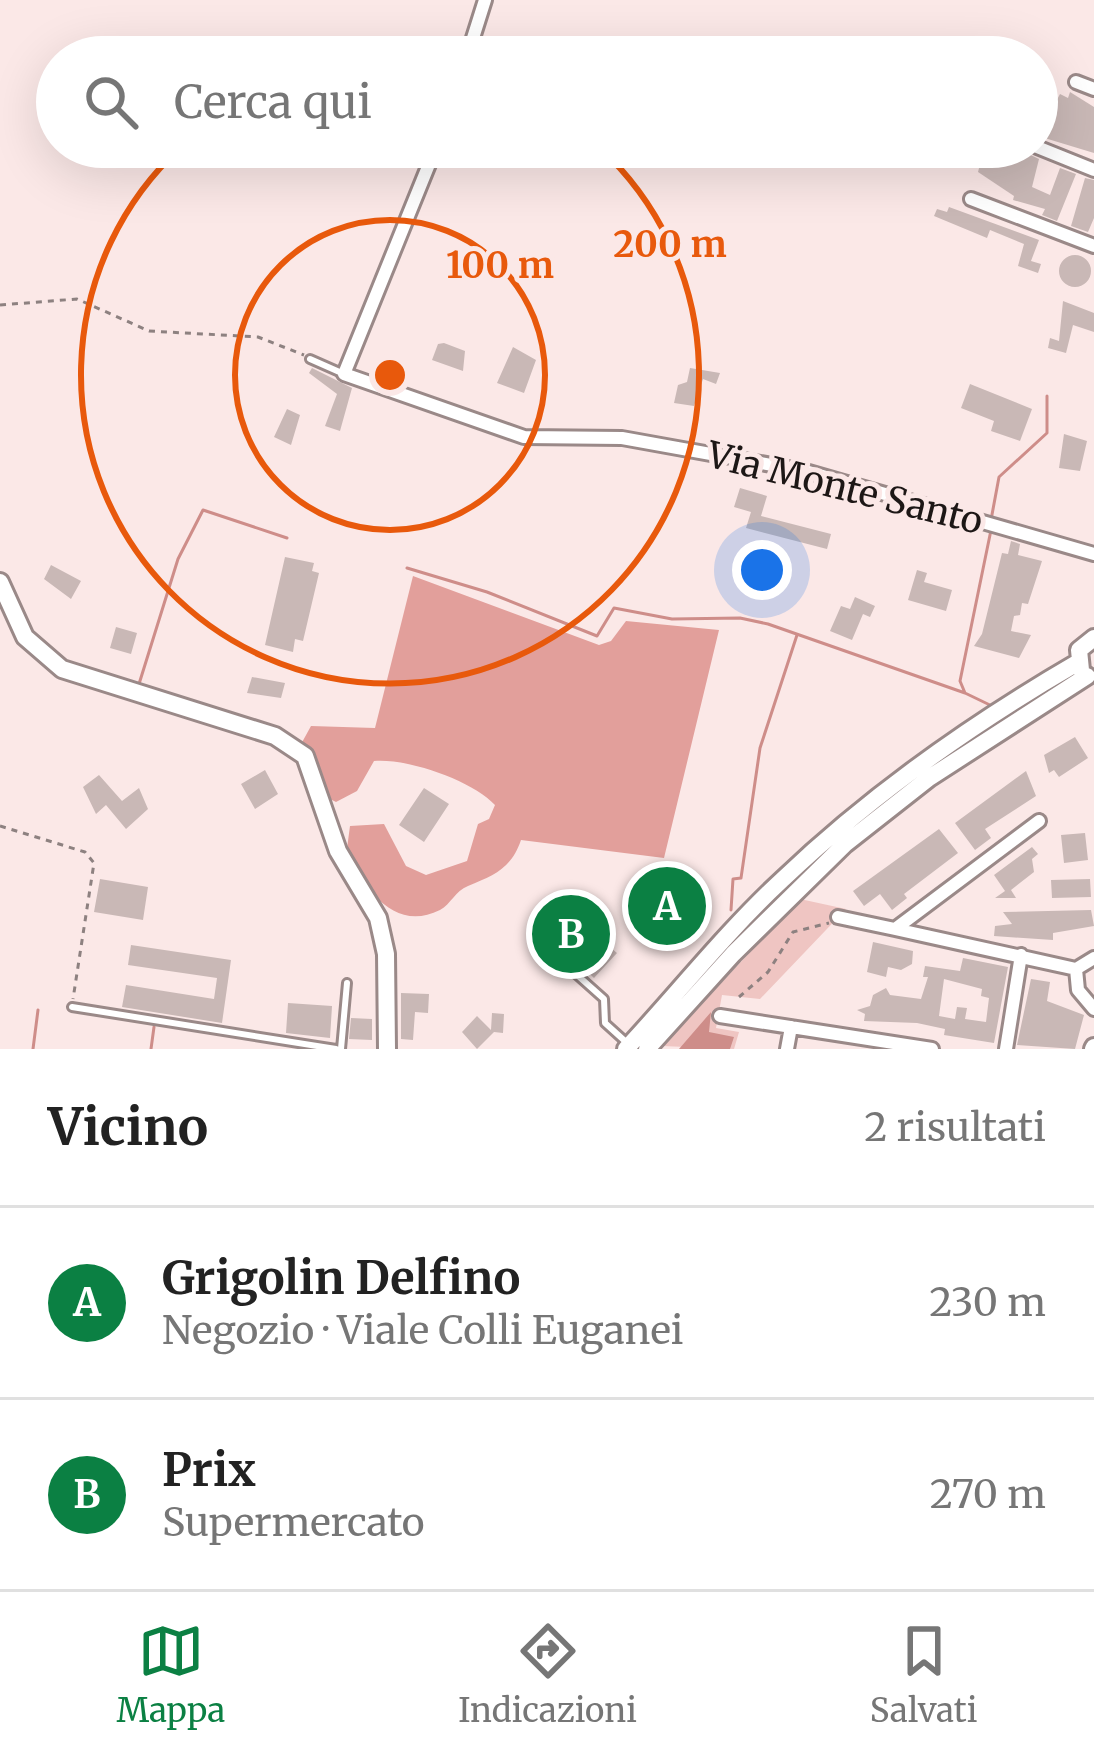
<!DOCTYPE html>
<html lang="it">
<meta charset="utf-8">
<style>
body{margin:0;font-family:Merriweather,serif;background:#f6f6f6;color:#222}
.you{position:absolute;left:762px;top:570px;width:42px;height:42px;margin:-30px;border:9px solid #fff;border-radius:50%;background:#1a73e8;box-shadow:0 0 0 18px #1a73e833}
.badge{display:grid;place-items:center;width:78px;height:78px;border-radius:50%;background:#0b8043;color:#fff;font-size:39px;font-weight:700}
.pin{position:absolute;translate:-50% -50%;border:6px solid #fff;box-shadow:0 3px 12px #0006}
.list{margin:0;padding:0;list-style:none}
h2{display:flex;justify-content:space-between;align-items:center;height:156px;margin:0;padding:0 48px;font-size:51px}
h2 small{font-size:39px;font-weight:400;color:#767676}
.list li{display:grid;grid-template-columns:78px 1fr auto;gap:36px;align-items:center;box-sizing:border-box;height:192px;padding:0 48px;border-top:3px solid #e0e0e0}
.list b{display:block;font-size:45px;white-space:nowrap}
.list p{margin:0;font-size:39px;white-space:nowrap;color:#767676}
.list em{font-size:39px;font-style:normal;color:#767676}
.icon{flex:none;width:66px;height:66px;fill:none;stroke:currentColor;stroke-width:2;stroke-linecap:round;stroke-linejoin:round}
.map{position:relative;flex:none;width:1094px;height:1049px;overflow:hidden}
.search{position:absolute;background:#fff;box-shadow:0 12px 48px #0002;left:36px;right:36px;top:36px;height:132px;display:flex;align-items:center;gap:30px;box-sizing:border-box;padding:0 42px;border-radius:66px;color:#767676;font-size:45px}
.sheet{height:540px;background:#fff}
nav{display:flex;justify-content:space-around;align-items:center;box-sizing:border-box;height:168px;border-top:3px solid #e0e0e0;background:#fff;font-size:33px;color:#767676}
nav a{display:grid;justify-items:center;gap:6px}
nav .on{color:#0b8043}
.map>svg:first-child{display:block}
.green{fill:#efc5c2}
.forest{fill:#e29f9b}
.water{fill:#ce8d89}
.lines{fill:none;stroke-linecap:round;stroke-linejoin:round}
.stream{stroke:#ce8d89;stroke-width:3}
.building{fill:#c9b8b6;fill-rule:evenodd}
.lane-casing{stroke:#9a8988;stroke-width:12}
.street-casing{stroke:#9a8988;stroke-width:18}
.secondary-casing{stroke:#9a8988;stroke-width:22}
.path{stroke:#8d8180;stroke-width:3;stroke-dasharray:6 6;stroke-linecap:butt}
.lane{stroke:#fff;stroke-width:6}
.street{stroke:#fff;stroke-width:12}
.secondary{stroke:#fff;stroke-width:16}
.ring{fill:none;stroke:#e8590c;stroke-width:6}
.labels{text-anchor:middle;dominant-baseline:central;stroke-width:10;stroke-linejoin:round;paint-order:stroke}
.street-label{font-size:36px;fill:#1d1716;stroke:#fbe8e7}
.centre{fill:#e8590c;stroke:#fbe8e7;stroke-width:6}
.ring-label{font-size:36px;text-anchor:middle;font-weight:bold;fill:#e8590c;stroke:#fbe8e7;stroke-width:10;stroke-linejoin:round;paint-order:stroke}
</style>
<div class="map">
<svg width="1094" height="1049" viewBox="0 0 1094 1049">
<rect width="100%" height="100%" fill="#fbe8e7"/>
<path class="green" d="M800,899l46,10 -86,90 -38,-4 -6,33 23,4 -5,17 -72,-3z"/>
<path class="forest" d="M413,576l186,69 12,-4 15,-20 93,9 -55,228 -143,-18c-10,29 -27,35 -53,46 -13,5 -17,18 -28,24 -46,23 -74,-22 -94,-54l4,-30 34,-2 22,42 20,9 41,-14 11,-37 11,-5 6,-14c-22,-24 -87,-47 -121,-44l-17,30 -21,11 -8,-4 -28,-52 11,-20 64,2z"/>
<path class="water" d="M711,1012l-2,20 25,5 -4,12h-51z"/>
<g class="lines">
<path class="stream" d="M991,520l8,-43 48,-44v-37
M991,530l-31,151 5,12 27,13
M407,568l80,24 110,44 17,-28 58,11 68,-1 28,6 197,69
M139,684l39,-125 25,-49 84,28
M731,910l2,-31 8,-1 19,-130 37,-113
M33,1049l5,-39
M151,1049l3,-22"/>
</g>
<path class="building" d="M1070,92l24,15v46l-56,-17 22,-42 8,4z
M994,147h20l25,12 -7,28 18,8 10,-27 16,6 -19,47 -15,-6 3,-6 -32,-9 1,-4 -36,-24 5,-19 7,3z
M1085,178l9,2v38l-6,14 -17,-6z
M949,207l90,33 -8,21 10,3 -3,9 -20,-7 6,-22 -34,-14 -3,8 -53,-22 3,-7 10,3z
M1059 271a16 16 0 1 1 32 0a16 16 0 1 1-32 0Z
M1063,301l31,12v19l-21,-7 -7,28 -18,-5 2,-10 9,3z
M444,343l21,8 -2,20 -31,-11 6,-16z
M513,347l23,13 -12,33 -27,-10z
M312,368l40,20 -12,43 -15,-5 12,-32 -28,-21z
M690,368l30,5 -4,11 -13,-5 -9,27 -20,-3 4,-18 9,-3z
M970,384l62,25 -12,32 -29,-10 3,-10 -33,-13z
M287,409l13,6 -9,30 -17,-8z
M1064,434l23,7 -7,30 -21,-3z
M740,488l27,8 -6,20 70,18 -4,15 -81,-21 5,-16 -17,-5z
M1011,541l9,3 -2,11 24,6 -14,43 -6,-1 -2,12 -6,1 -3,15 20,4 -12,23 -45,-12 8,-12 20,-81 6,1z
M285,557l29,6 -2,8 7,2 -16,68 -8,-2 -2,13 -28,-7z
M51,565l30,16 -10,18 -27,-20z
M917,570l10,3 -3,9 28,8 -6,21 -38,-11z
M855,597l20,9 -5,11 -7,-3 -11,26 -22,-9 11,-25 9,3z
M116,627l21,6 -6,21 -21,-6z
M252,677l33,6 -4,15 -34,-5z
M1075,737l13,21 -29,19 -5,-7 -5,3 -5,-18z
M265,770l13,24 -23,15 -14,-25z
M1026,771l10,25 -51,33 6,9 -16,12 -20,-27z
M99,775l23,26 17,-13 9,21 -22,20 -20,-24 -10,9 -13,-27z
M424,788l25,16 -25,38 -25,-17z
M939,829l19,24 -54,41 3,4 -15,12 -12,-16 -16,12 -11,-15z
M1085,833l3,27 -24,3 -3,-28z
M1032,847l6,7 -6,5 2,13 -23,18 5,8h-21l10,-7 -11,-16z
M673,872l21,20 -41,43 -21,-19z
M100,879l48,8 -5,33 -49,-8z
M1090,879l1,18 -39,1 -1,-18z
M561,906l56,47 -23,25 -52,-50z
M1091,910l3,16 -41,7v7l-59,-4 1,-10 17,-2 -9,-12z
M873,942l40,9 -1,13 -11,6 -13,-3 -2,10 -19,-5z
M131,945l100,15 -9,63 -100,-16 4,-22 88,14 3,-21 -89,-13z
M963,958l45,9 -14,76 -50,-8 1,-6 -28,-6 -53,-2 1,-7 -8,-4 13,-4 3,-11 13,-7 4,7 31,4 7,-22h-5l2,-11 35,5zM944,979l38,10 -1,7 8,2 -3,24 -21,-3 2,-11 -10,-1 -2,12 -16,-3z
M1031,979l19,3 -3,19 37,14 -9,34 -58,-4z
M401,993l28,1 -1,19 -13,-1 -2,28 -12,-1z
M288,1003l44,3 -2,32 -44,-5z
M492,1013l12,1 -1,19 -9,-1 -17,17 -15,-17 15,-16 14,14z
M351,1018l21,1v21l-23,-1z"/>
<g class="lines">
<g class="lane-casing">
<path id="lane" d="M310,359l34,15
M539,941l65,58 1,24 21,19
M72,1007l264,42
M341,1049l6,-66"/>
</g>
<g class="street-casing">
<path id="street" d="M467,57l18,-57
M1076,82l18,7
M436,147l-92,227 180,63 98,1 183,33 289,83
M1037,147l57,23
M971,199l123,47
M1039,821l-144,108 181,40
M838,917l57,12
M1094,958l-18,11 2,21 16,19
M720,1016l212,33
M787,1049l4,-22
M1006,1049l15,-94"/>
</g>
<g class="secondary-casing">
<path id="secondary" d="M0,582l25,55 37,32 213,67 30,20 33,95 40,67 8,36 1,95
M1081,670l-2,-20 15,-12
M626,1049c52,-56 100,-117 156,-169 88,-84 190,-156 295,-217
M647,1049l86,-95 112,-110 84,-66 158,-102
M1093,1049l1,-2"/>
</g>
<path class="path" d="M0,305l77,-6 72,32 109,6 46,18
M0,826l85,26 9,11 -21,136
M739,997l29,-25 25,-40 36,-9"/>
<use href="#lane" class="lane"/>
<use href="#street" class="street"/>
<use href="#secondary" class="secondary"/>
</g>
<g class="ring">
<circle cx="390" cy="375" r="155"/>
<path d="M599 147A309 309 0 1 1 181 147"/>
</g>
<g class="labels">
<g class="street-label">
<text transform="translate(845 488) rotate(14)">Via Monte Santo</text>
</g>
</g>
<circle cx="390" cy="375" r="18" class="centre"/>
<g class="ring-label">
<text x="670" y="257">200 m</text>
<text x="500" y="278">100 m</text>
</g>
</svg>
<div class="you"></div>
<div class="pin badge" style="left:667px;top:906px">A</div>
<div class="pin badge" style="left:571px;top:934px">B</div>
<div class="search"><svg class="icon" aria-label="search" viewBox="0 0 24 24"><circle cx="10" cy="10" r="6"/><path d="M15 15l6 6"/></svg>Cerca qui</div>
</div>
<section class="sheet">
<h2>Vicino<small>2 risultati</small></h2>
<ul class="list">
<li><span class="badge">A</span><div><b>Grigolin Delfino</b><p>Negozio · Viale Colli Euganei</p></div><em>230 m</em></li>
<li><span class="badge">B</span><div><b>Prix</b><p>Supermercato</p></div><em>270 m</em></li>
</ul>
</section>
<nav>
<a class="on"><svg class="icon" aria-label="map" viewBox="0 0 24 24"><path d="M3 6l6-2 6 2 6-2v14l-6 2-6-2-6 2zM9 4v14M15 6v14"/></svg>Mappa</a>
<a><svg class="icon" aria-label="directions" viewBox="0 0 24 24"><path d="M12 3l9 9-9 9-9-9zM9 14v-3h6M13 9l2 2-2 2"/></svg>Indicazioni</a>
<a><svg class="icon" aria-label="saved" viewBox="0 0 24 24"><path d="M7 4h10v16l-5-4-5 4z"/></svg>Salvati</a>
</nav>
